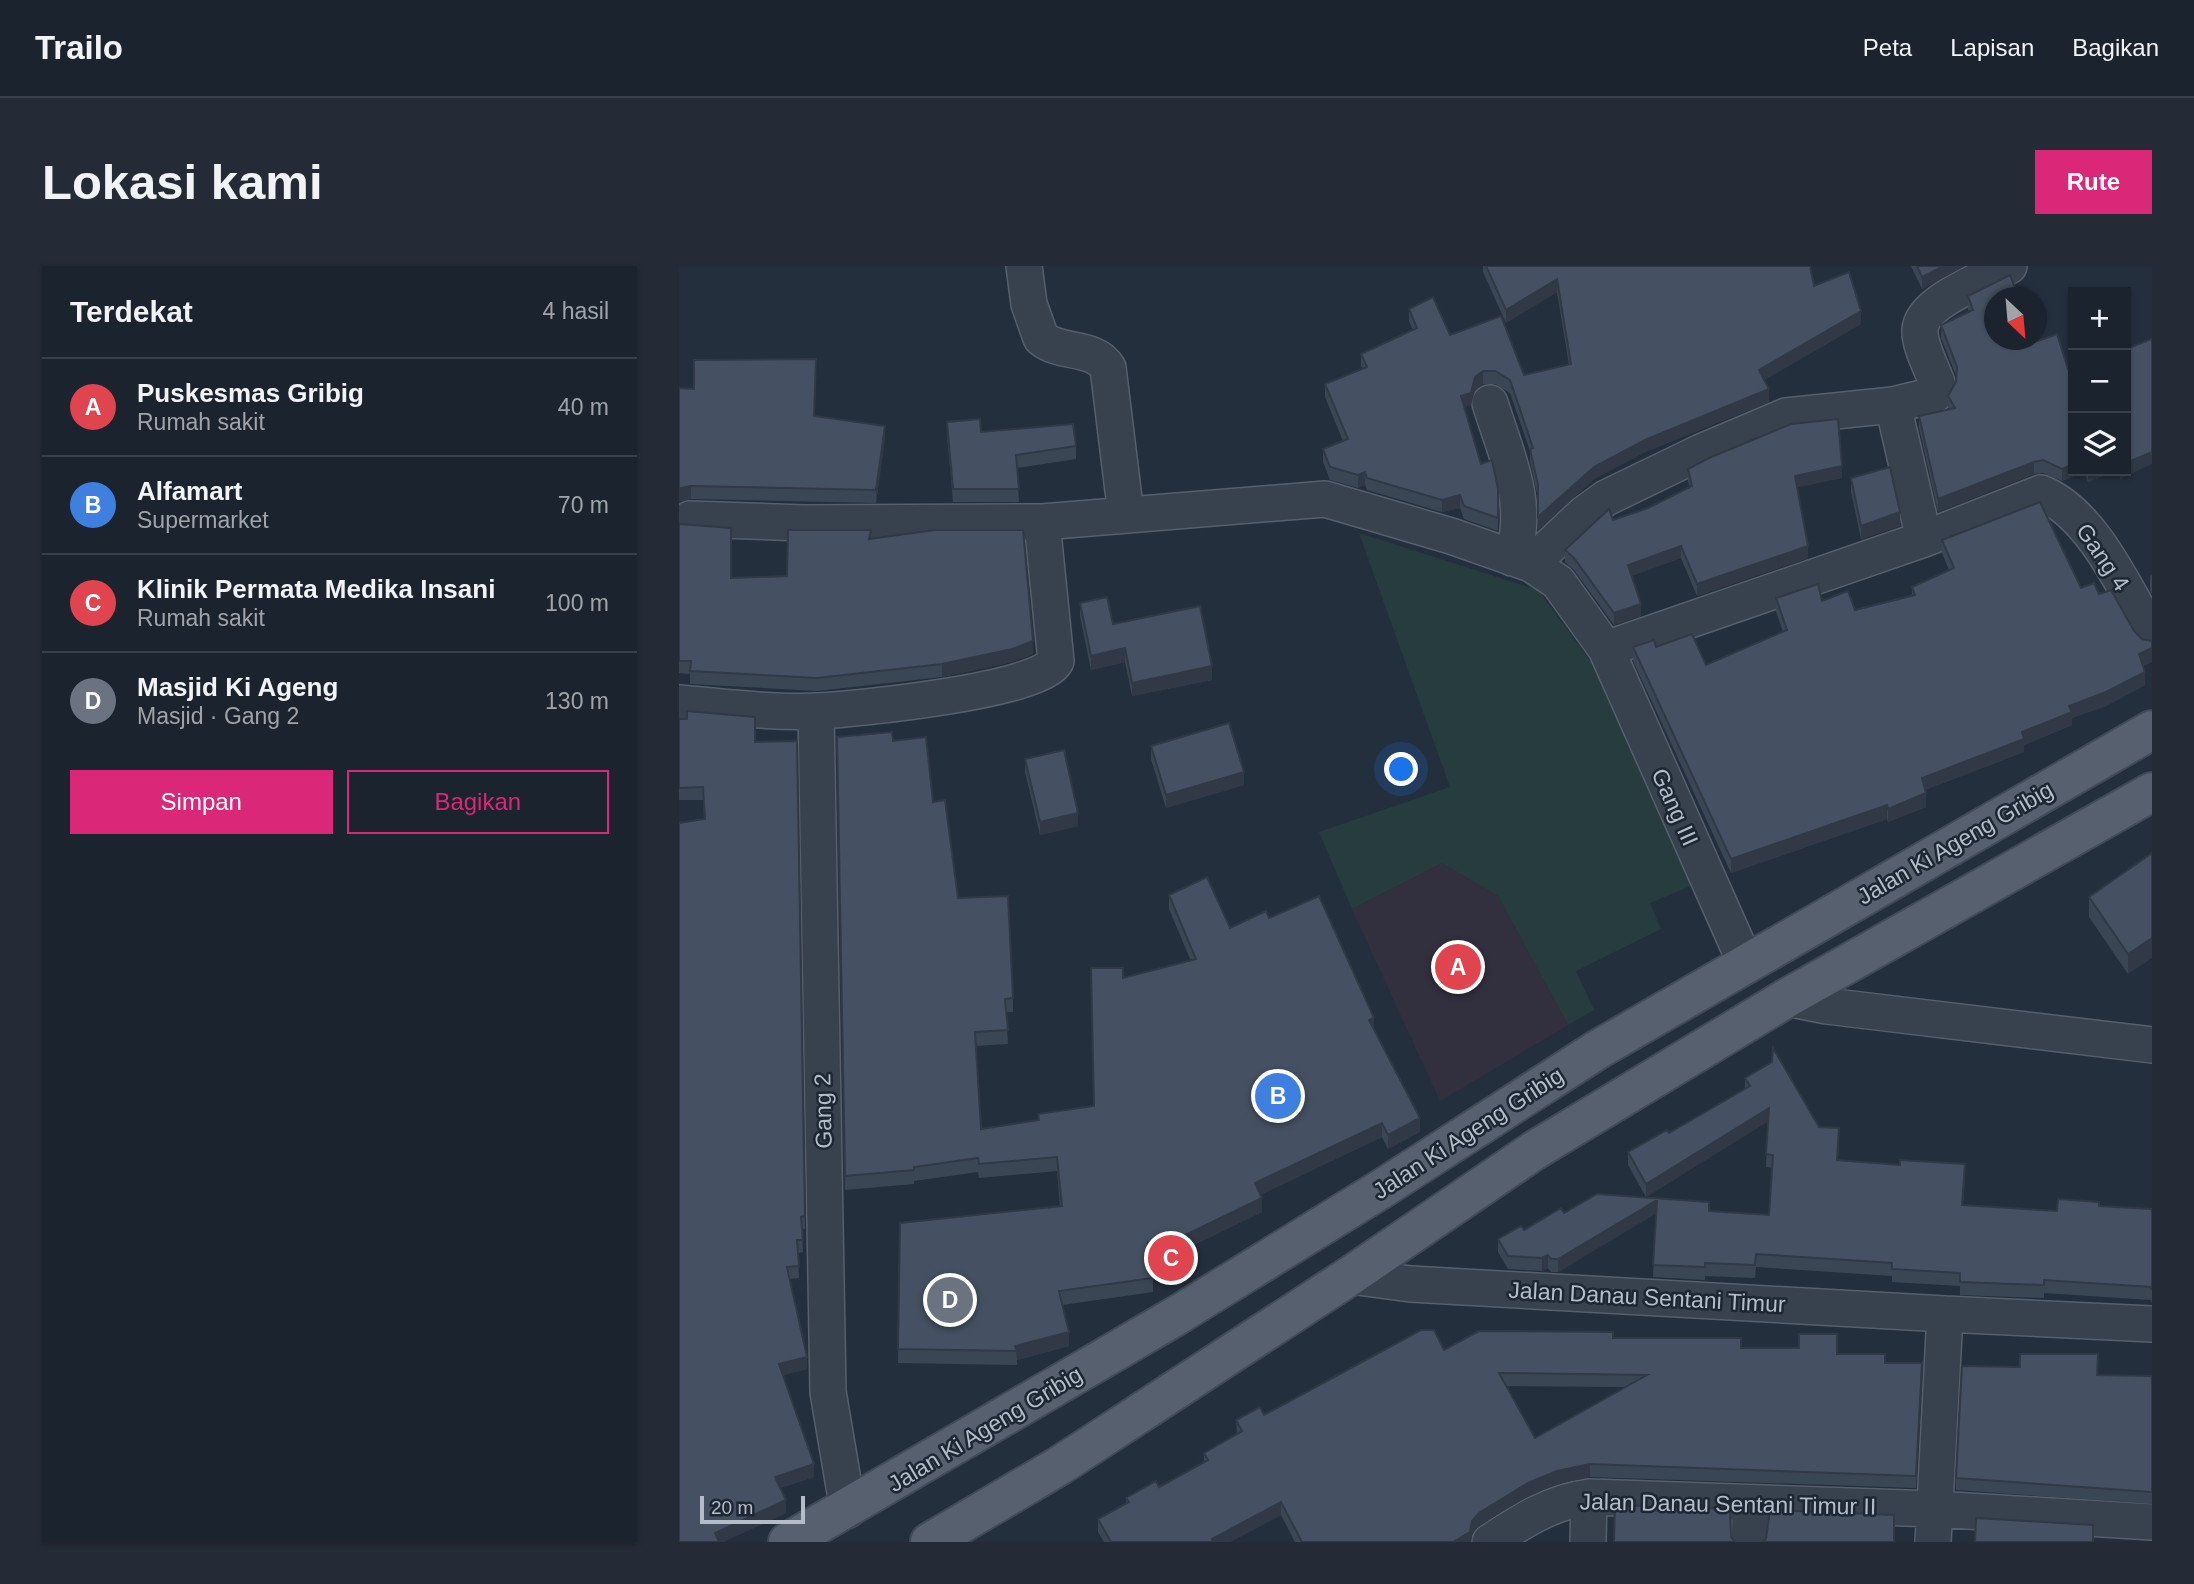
<!DOCTYPE html>
<html lang="id">
<meta charset="utf-8">
<style>
body{margin:0;font-family:Helvetica,sans-serif;background:#242b36;color:#f1f3f6}
.controls{position:absolute;right:21px;top:21px;display:grid;overflow:hidden;border-radius:0px;box-shadow:0 2px 5px #0004}
.controls button{width:63px;height:63px;display:grid;place-items:center;padding:0;border:0;border-bottom:2px solid #39404a;background:#1b232e;color:#f1f3f6;font:35px sans-serif}
.compass{position:absolute;left:1305px;top:21px;width:63px;height:63px;border-radius:50%;background:#1b232e;box-shadow:0 2px 5px #0004;rotate:154deg}
.scale{position:absolute;left:21px;bottom:18px;width:105px;box-sizing:border-box;padding-left:7px;border:4px solid #b4bcc9;border-top:0;font-size:19px;line-height:24px;white-space:nowrap;color:#b4bcc9;-webkit-text-stroke:5px #1d2633;paint-order:stroke}
.you{position:absolute;left:723px;top:504px;width:24px;height:24px;margin:-18px;border:5px solid #fff;border-radius:50%;background:#1a73e8;box-shadow:0 0 0 10px #1a73e833}
.badge{display:grid;place-items:center;width:46px;height:46px;border-radius:50%;background:#db2777;color:#fff;font-size:23px;font-weight:700}
.pin{position:absolute;translate:-50% -50%;border:4px solid #fff;box-shadow:0 2px 7px #0006}
.list{margin:0;padding:0;list-style:none}
h2{display:flex;justify-content:space-between;align-items:center;height:91px;margin:0;padding:0 28px;font-size:30px}
h2 small{font-size:23px;font-weight:400;color:#a0a4aa}
.list li{display:grid;grid-template-columns:46px 1fr auto;gap:21px;align-items:center;box-sizing:border-box;height:98px;padding:0 28px;border-top:2px solid #39404a}
.list b{display:block;font-size:26px;white-space:nowrap}
.list p{margin:0;font-size:23px;white-space:nowrap;color:#a0a4aa}
.list em{font-size:23px;font-style:normal;color:#a0a4aa}
.actions{display:flex;gap:14px;padding:21px 28px}
.actions a{flex:1;padding:16px 0;border:2px solid #db2777;border-radius:0px;text-align:center;font-size:24px;color:#db2777}
.actions .main{background:#db2777;color:#fff}
.icon{flex:none;width:38px;height:38px;fill:none;stroke:currentColor;stroke-width:2;stroke-linecap:round;stroke-linejoin:round}
.map{position:relative;flex:none;width:1473px;height:1276px;overflow:hidden;border-radius:0px}
header{display:flex;align-items:center;gap:42px;box-sizing:border-box;height:98px;padding:0 35px;background:#1b232e;border-bottom:2px solid #39404a}
header strong{font-size:33px}
nav{display:flex;gap:38px;margin-inline-start:auto;font-size:24px}
.intro{display:flex;align-items:center;justify-content:space-between;box-sizing:border-box;height:168px;padding:0 42px}
h1{margin:0;font-size:49px}
.button{padding:18px 32px;border-radius:0px;background:#db2777;color:#fff;font-size:24px;font-weight:700}
main{display:flex;gap:42px;padding:0 42px}
aside{flex:1;background:#1b232e;border-radius:0px;box-shadow:0 2px 5px #0004}
.map>svg:first-child{display:block}
.medical{fill:#32303f}
.green{fill:#263c3f}
.lines{fill:none;stroke-linecap:round;stroke-linejoin:round}
.minor-casing{stroke:#565f6c;stroke-width:38}
.major-casing{stroke:#414a57;stroke-width:42}
.minor{stroke:#38414e;stroke-width:35}
.major{stroke:#56606e;stroke-width:38}
.wall{fill:#3b4654;fill-rule:evenodd}
.shaded-wall{fill:#303945}
.building{fill:#455162;stroke:#303945;stroke-width:2;fill-rule:evenodd}
.labels{text-anchor:middle;dominant-baseline:central;stroke-width:5;stroke-linejoin:round;paint-order:stroke}
.street-label{font-size:23px;fill:#b4bcc9;stroke:#1d2633}
</style>
<header>
<strong>Trailo</strong>
<nav><a>Peta</a><a>Lapisan</a><a>Bagikan</a></nav>
</header>
<div class="intro"><h1>Lokasi kami</h1><a class="button">Rute</a></div>
<main>
<aside>
<h2>Terdekat<small>4 hasil</small></h2>
<ul class="list">
<li><span class="badge" style="background:#e0444e">A</span><div><b>Puskesmas Gribig</b><p>Rumah sakit</p></div><em>40 m</em></li>
<li><span class="badge" style="background:#3f7fe0">B</span><div><b>Alfamart</b><p>Supermarket</p></div><em>70 m</em></li>
<li><span class="badge" style="background:#e0444e">C</span><div><b>Klinik Permata Medika Insani</b><p>Rumah sakit</p></div><em>100 m</em></li>
<li><span class="badge" style="background:#6b7280">D</span><div><b>Masjid Ki Ageng</b><p>Masjid · Gang 2</p></div><em>130 m</em></li>
</ul>
<div class="actions"><a class="main">Simpan</a><a>Bagikan</a></div>
</aside>
<div class="map">
<svg width="1473" height="1276" viewBox="0 0 1473 1276">
<rect width="100%" height="100%" fill="#242f3e"/>
<path class="medical" d="M763,597l56,33 70,129 -128,76 -88,-192z"/>
<path class="green" d="M680,267l179,57 67,91 88,204 -43,18 11,26 -85,42 18,39 -26,15 -70,-129 -56,-33 -90,46 -33,-77 131,-45z"/>
<g class="lines">
<g class="minor-casing">
<path id="minor" d="M345,0l5,38 12,34c20,17 53,7 67,30l18,147
M811,137c16,52 41,101 22,155
M1214,139l31,134
M11,253l114,4 238,-1 283,-23 126,37 80,28 27,18 48,67 140,315
M852,298l53,-50 22,-16 95,-46 85,-36 107,-11 41,-10 4,-9c-5,-16 -19,-40 -18,-56 1,-28 66,-52 89,-64
M927,383l318,-110 117,-46c51,20 84,96 111,142
M0,437c45,4 94,10 139,8 38,-2 223,-20 238,-50l-14,-139
M137,445l12,681 20,118
M1108,732l40,8 325,39
M671,1010l61,8 534,30
M811,1276c32,-21 61,-40 99,-45l346,12 217,13
M909,1276l1,-45
M1070,1276l2,-38
M1254,1276l12,-228 207,10"/>
</g>
<g class="major-casing">
<path id="major" d="M109,1276l388,-226 207,-128 214,-138 555,-320
M251,1276l129,-76 291,-190 185,-126 252,-152 365,-206"/>
</g>
<use href="#minor" class="minor"/>
<use href="#major" class="major"/>
</g>
<path class="wall" d="M804,0h327l4,20 47,38 -97,56 5,22 -124,50 -51,27 -56,51v-32l-8,-37v-10l-20,-58 -15,-9h-12l-8,6 -4,15 -7,2 17,57 17,25v42l-34,-12 -4,-11 -18,4 -75,-22 -2,-5 -7,3 -28,-8 -7,-18v-13l20,-8 -18,-44v-13l38,-15 -2,-3v-12l52,-24 -4,-9v-12l41,26 74,40 45,-10 -12,-73 -51,31 -23,-51z
M1232,0h54l-43,23z
M1289,30l105,175h43l-28,11 -4,-10 -22,9 -19,-8 -9,1 -96,38 -19,-84v-12l29,-7v-13l8,-14 1,-4 -16,-40v-13l28,-13 -1,-3z
M137,106l-2,44 71,22 -9,65 -185,-4 -10,2 13,-112z
M268,156l34,10 95,14v13l-59,9 2,34h-66l-6,-67z
M1009,203l154,9 -45,9 11,71 -111,38 -16,-38 -50,18 10,40 -27,9 -40,-55 -9,-8v-12l48,-30 35,-12 42,-21 -2,-6z
M1172,212l49,48 -39,13 -10,-47z
M0,257l52,55 56,-2 84,-37 162,115 -21,8 -70,15 -125,14 -127,-7v-10l-11,-1z
M1263,274l157,54 53,68 -9,4 2,19 -39,21 -34,12v7l-48,20v7l-99,38 1,17 -38,15 -1,-3 -156,54 -98,-212v-14h23l50,18 77,-33 -7,-21v-13l46,3 33,9 57,-14v-9l37,-17 -7,-17z
M1473,309v19l-2,-4v-14z
M401,337l33,21 99,56 -80,16 -7,-34 -34,8 -11,-54z
M0,453l76,23 42,-1 8,488h-3l1,23 -5,1 1,25 -9,1 17,90 -24,6 31,102 -34,11 6,25 -63,29h-44l25,-723 -1,-19h-24z
M158,471l56,4 40,61 25,96 55,100v14h-7l2,32 -32,2 5,83 57,-9v-6l56,-8 29,-128 68,-17 -22,-52v-14l61,33 39,-10 105,111 46,103 -32,17 -6,-12 -122,58 2,17 -87,42 -25,2 3,22v14l-91,13 7,41 -52,14v5l-119,-2 2,-140 160,-17 -3,-35 -78,7 -1,-6 -64,9v3l-69,6z
M472,480l93,39 -78,23 -15,-49z
M346,493l53,67 -38,9 -15,-63z
M1473,587l-24,121 -39,-57v-20z
M1066,812l94,63 -1,19 127,17 -2,29 94,5 42,-5 53,3v94l-1,-3 -107,-7v5l-84,-3v-9l-68,-4v-6l-136,-9 -1,11 -50,-2v4l-52,-3 3,-64 -98,59h-7l-3,-4 -6,3 -34,-2 -10,-17v-13l26,-9 40,-17 145,-2 60,4 3,-47 -6,-1 2,-46 -122,76 -18,-32v-13l41,-19 76,-44z
M934,1072l224,16 48,9 37,12 -6,113 -326,-11 -33,7 -29,12 -49,29 -7,9 -1,8h-176l-14,-27 -51,27h-126l-6,-10v-13l28,-15v-6l33,-11 45,-25v-9l33,-19 -1,-14 28,-5 180,-65zM827,1120l116,1h3l-90,51z
M1418,1109l55,1v128l-196,-14v-12z"/>
<path class="shaded-wall" d="M1265,0h21l-43,23v-12z
M878,13v13l-51,31v-13z
M1182,45v13l-102,59v-13z
M804,105v13l-8,6 -4,15 -10,3v-12l14,-19z
M1090,123v13l-124,50 -51,27 -56,51v-13l56,-50 51,-27z
M206,160v12l-9,65v-13z
M1473,186v12l-32,15v-8h6v-8z
M1355,196v12l-96,38v-13z
M1394,198v7h11v1l-22,9v-12z
M1163,200v12l-47,10v-12z
M1409,205h28l-28,11z
M686,206v13l-7,3v-13z
M12,220v13l-10,2 -2,2v-13l2,-2z
M781,229v13l-18,4v-12z
M1221,246v14l-39,13v-13z
M1002,280v12l-53,19v-12z
M1129,280v12l-111,38v-12z
M962,338v12l-27,9v-12z
M354,375v13l-21,8 -70,15v-13z
M446,382v14l-34,8v-14z
M1473,382v14l-13,5v-13z
M533,400v14l-80,16v-13z
M1466,406v13l-39,21 -34,12v7l-48,20v7l-102,39v-13l100,-46 47,-26z
M565,506v13l-78,23v-13z
M1247,527v14l-38,15v-13z
M1208,539v14l-156,54v-14z
M399,547v13l-38,9v-13z
M1473,672v20l-24,16v-20z
M695,752v14l-5,-12z
M1090,842v13l-123,76v-13z
M741,852v14l-32,17v-14z
M703,857v14l-127,60v-14z
M583,932v14l-87,42v-14z
M978,934v13l-99,59v-13z
M869,989v13l-6,3v-13z
M390,1066v14l-52,14 -2,-14z
M128,1091v12l-28,7v-12z
M1243,1097v12l-6,113v-12z
M135,1198v13l-39,12v-12z
M911,1198v13l-33,7 -29,12 -49,29 -7,9 -1,8h-18l26,-29 49,-30 29,-12z
M107,1234v13l-63,29h-8v-9z
M602,1236v13l-51,27h-18v-3z"/>
<path class="building" d="M807,0h324l4,20 35,-14 12,39 -102,59 10,19 -124,51 -51,27 -56,50v-32l-8,-36 3,-1 -23,-68 -15,-9h-12l-8,6 -4,16 -10,3 20,68 11,-4 6,29v29l-34,-12 -4,-11 -18,5 -75,-22 -2,-6 -7,3 -28,-8 -7,-18 25,-10 -23,-55 42,-17 -6,-13 56,-26 -8,-19 24,-12 17,38 51,-19 23,59 47,-11 -14,-85 -51,31z
M1238,0h27l-22,11z
M1331,9l9,23h-25v42l42,-1 2,2 19,-7 11,35 5,-2v97l-11,5 -19,-9 -9,2 -96,37 -19,-83 36,-8 -7,-12 8,-14 1,-15 -16,-42 32,-15 -5,-14z
M1473,73v113l-26,11v-114z
M137,93l-2,57 71,10 -9,64 -185,-4 -10,2 -2,2v-102l15,1v-29z
M301,153l1,13 92,-8 3,22 -60,9 3,34h-66l-6,-67z
M1159,153l4,47 -47,10 13,70 -111,38 -16,-38 -53,19 13,39 -27,9 -40,-55 -9,-8 44,-41 4,11 35,-12 44,-22 -4,-17 21,-11 82,-34z
M1211,201l10,45 -39,14 -10,-48z
M1361,236l41,86 13,-5 5,11 12,-4 23,41 8,8 10,2v7l-13,6 6,18 -39,20 -37,14 3,6 -50,20 2,7 -102,39 4,15 -38,16 -1,-4 -156,54 -98,-212 21,-7 2,7 36,-13 14,31 81,-35 -11,-32 42,-14 4,17 26,-10 7,19 60,-15 -3,-8 42,-19 -12,-28z
M0,257l1,1 51,4v50l56,-2 1,-46h83l-2,9 66,-9h88l10,111 -21,8 -70,15 -125,14 -127,-7 1,-10h-12z
M428,331l6,27 87,-18 12,60 -80,17 -7,-35 -34,8 -11,-53z
M8,445l68,6v25l42,-1 8,475 -4,1 2,23h-6l2,26 -12,1 20,90 -28,7 35,100 -39,13 11,23 -71,33 4,9h-40v-719l26,-4 -2,-32 -24,1v-69h8z
M550,457l15,49 -78,23 -15,-49z
M213,466l1,9 33,-4 7,65 12,-2 13,98 50,-2 5,102 -8,1 3,31 -33,2 6,97 58,-9 -1,-6 56,-8 -3,-138h32v10l73,-19 -27,-64 38,-18 23,51 36,-17 3,7 50,-22 55,122 -5,2 51,98 -32,17 -6,-12 -127,60 7,15 -87,42 -27,3 5,35 -94,13 10,41 -54,14 2,5 -119,-2 2,-126 162,-17 -5,-49 -78,7 -1,-6 -64,9v3l-69,6 -8,-439z
M385,484l14,63 -38,9 -15,-63z
M1473,587v85l-24,16 -39,-57z
M1094,782l46,79 20,1 -2,32 63,5v-5l65,4 -3,41 95,6 1,-12 41,3v4l53,3v81l-1,-3 -107,-7v5l-84,-3v-9l-68,-4v-6l-136,-9 -1,11 -50,-2v4l-52,-2 4,-65 -99,59h-7l-3,-4 -6,3 -34,-2 -10,-17 23,-13 3,4 37,-22 3,5 33,-19 112,8v9l60,4 4,-60 -7,-1 3,-46 -123,76 -18,-32 39,-22 2,3 81,-47 -5,-8 27,-16z
M742,1064h13l10,20 35,-19 134,1v6h128v10h58v-14h38v20h48v9h37l-6,113 -326,-12 -33,7 -29,12 -49,30 -7,8 -2,11 -17,10h-151l-21,-40 -69,37 1,3h-102l-13,-23 31,-17 -3,-4 30,-17 3,6 49,-27 -4,-7 38,-22 -6,-11 24,-13 4,8zM820,1107l148,2 -112,63z
M1341,1088h78l-1,21 55,1v116l-196,-14 6,-112 58,1z
M936,1239l115,4 1,28 4,5h-121z
M1091,1244l124,5v27h-131l3,-3z
M1297,1252l117,7v17h-118z"/>
<g class="labels">
<g class="street-label">
<text transform="translate(1424 291) rotate(56)">Gang 4</text>
<text transform="translate(996 541) rotate(66)">Gang III</text>
<text transform="translate(1276 577) rotate(-30)">Jalan Ki Ageng Gribig</text>
<text transform="translate(144 845) rotate(-91)">Gang 2</text>
<text transform="translate(789 867) rotate(-33)">Jalan Ki Ageng Gribig</text>
<text transform="translate(968 1031) rotate(3)">Jalan Danau Sentani Timur</text>
<text transform="translate(306 1163) rotate(-31)">Jalan Ki Ageng Gribig</text>
<text transform="translate(1049 1238) rotate(1)">Jalan Danau Sentani Timur II</text>
</g>
</g>
</svg>
<div class="controls">
<button>+</button>
<button>−</button>
<button><svg class="icon" aria-label="layers" viewBox="0 0 24 24"><path d="M12 4l9 5-9 5-9-5zM3 14l9 5 9-5"/></svg></button>
</div>
<svg class="compass" viewBox="-18 -18 36 36"><path d="M0-13l5 13h-10z" fill="#e53935"/><path d="M0 13l5-13h-10z" fill="#a0a4aa"/></svg>
<div class="scale">20 m</div>
<div class="you"></div>
<div class="pin badge" style="left:779px;top:701px;background:#e0444e">A</div>
<div class="pin badge" style="left:599px;top:830px;background:#3f7fe0">B</div>
<div class="pin badge" style="left:492px;top:992px;background:#e0444e">C</div>
<div class="pin badge" style="left:271px;top:1034px;background:#6b7280">D</div>
</div>
</main>
